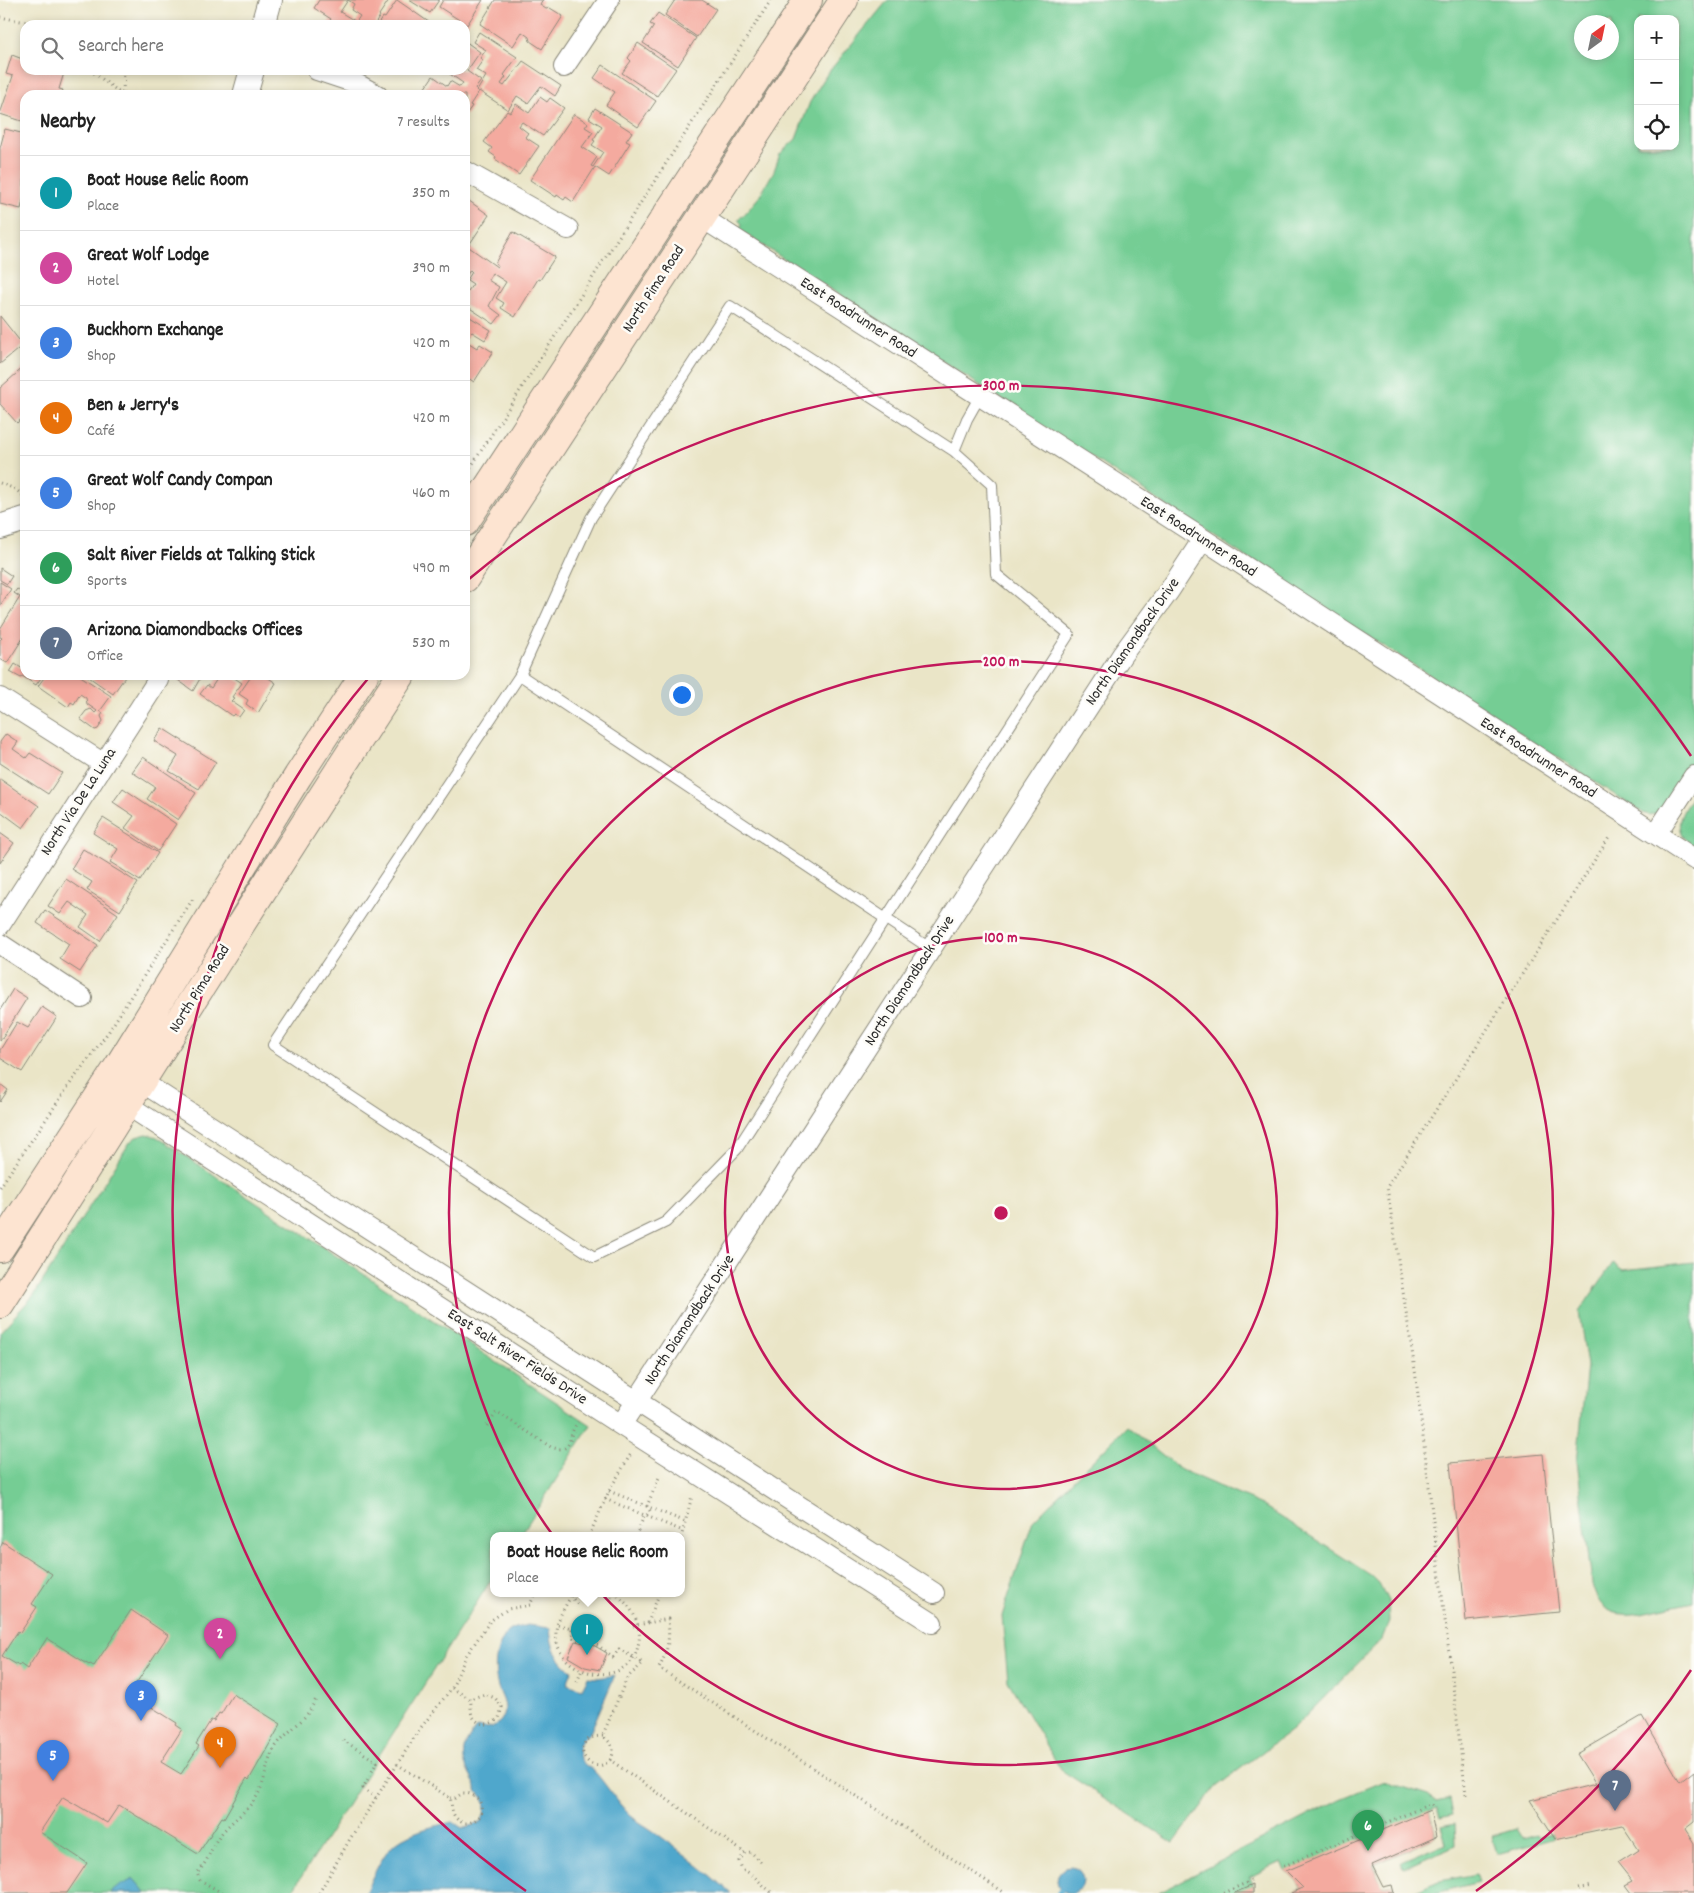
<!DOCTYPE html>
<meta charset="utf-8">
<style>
body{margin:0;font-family:Dekko,sans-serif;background:#f6f6f6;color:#222}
.controls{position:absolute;right:15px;top:15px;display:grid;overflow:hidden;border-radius:10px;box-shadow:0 2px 8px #0003}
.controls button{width:45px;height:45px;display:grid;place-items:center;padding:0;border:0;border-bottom:1px solid #e0e0e0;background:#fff;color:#222;font:25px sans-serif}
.compass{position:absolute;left:1574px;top:15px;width:45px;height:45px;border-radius:50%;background:#fff;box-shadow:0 2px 8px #0003;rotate:33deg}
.you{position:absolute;left:681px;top:694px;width:18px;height:18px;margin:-12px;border:4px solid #fff;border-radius:50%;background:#1a73e8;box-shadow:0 0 0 8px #1a73e833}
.badge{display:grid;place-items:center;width:32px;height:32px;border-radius:50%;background:#0b8043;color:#fff;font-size:16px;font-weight:700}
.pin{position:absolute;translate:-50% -41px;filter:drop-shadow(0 1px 2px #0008)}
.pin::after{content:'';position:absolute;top:26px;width:18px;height:15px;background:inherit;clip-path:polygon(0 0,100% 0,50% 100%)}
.popup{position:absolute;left:490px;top:1532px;width:195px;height:65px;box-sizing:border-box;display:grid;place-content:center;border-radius:10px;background:#fff;filter:drop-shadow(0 1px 4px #0005);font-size:16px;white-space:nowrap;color:#767676}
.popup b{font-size:19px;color:#222}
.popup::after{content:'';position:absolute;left:50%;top:100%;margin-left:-10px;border:10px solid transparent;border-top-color:#fff}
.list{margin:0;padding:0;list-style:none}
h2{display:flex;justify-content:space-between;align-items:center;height:65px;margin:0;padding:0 20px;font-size:21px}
h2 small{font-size:16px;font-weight:400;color:#767676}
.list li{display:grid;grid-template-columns:32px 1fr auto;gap:15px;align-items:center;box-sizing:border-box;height:75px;padding:0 20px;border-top:1px solid #e0e0e0}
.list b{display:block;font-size:19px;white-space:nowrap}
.list p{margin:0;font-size:16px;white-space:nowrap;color:#767676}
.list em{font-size:16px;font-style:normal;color:#767676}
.icon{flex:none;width:28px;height:28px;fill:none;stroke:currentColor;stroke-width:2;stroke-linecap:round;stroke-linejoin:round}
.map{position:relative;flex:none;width:1694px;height:1893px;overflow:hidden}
.search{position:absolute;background:#fff;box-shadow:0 2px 8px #0003;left:20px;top:20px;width:450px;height:55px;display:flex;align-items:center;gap:12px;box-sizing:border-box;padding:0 18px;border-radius:15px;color:#767676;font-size:19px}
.panel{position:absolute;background:#fff;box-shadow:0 2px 8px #0003;left:20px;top:90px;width:450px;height:590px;border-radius:15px}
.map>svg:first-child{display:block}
.green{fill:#74cd94;stroke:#507c60;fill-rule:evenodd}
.water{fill:#50a7cc;stroke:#3e697c}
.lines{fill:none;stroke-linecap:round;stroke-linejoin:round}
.stream{stroke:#50a7cc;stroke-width:5.5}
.building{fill:#f4aa9f}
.service-casing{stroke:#8a8879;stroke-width:12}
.minor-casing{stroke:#8a8879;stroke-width:22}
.tertiary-casing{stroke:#8a8879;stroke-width:26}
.secondary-casing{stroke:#8a8879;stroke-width:30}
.path{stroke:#8a8879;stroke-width:3;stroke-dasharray:1 4;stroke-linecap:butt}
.service{stroke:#fff;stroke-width:10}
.minor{stroke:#fff;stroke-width:20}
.tertiary{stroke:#fff;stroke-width:24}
.secondary{stroke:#fde4d1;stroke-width:28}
.ring{fill:none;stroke:#c2185b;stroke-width:2.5}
.labels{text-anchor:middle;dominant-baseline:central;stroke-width:5;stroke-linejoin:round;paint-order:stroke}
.street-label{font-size:16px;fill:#2b2b2b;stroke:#fdfcf7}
.centre{fill:#c2185b;stroke:#fdfcf7;stroke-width:2.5}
.ring-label{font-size:15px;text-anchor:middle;font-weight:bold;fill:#c2185b;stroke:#fdfcf7;stroke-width:5;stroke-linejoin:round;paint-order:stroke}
</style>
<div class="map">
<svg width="1694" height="1893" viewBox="0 0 1694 1893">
<rect width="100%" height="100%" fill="#fdfcf7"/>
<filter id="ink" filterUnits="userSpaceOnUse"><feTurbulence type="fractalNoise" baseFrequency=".02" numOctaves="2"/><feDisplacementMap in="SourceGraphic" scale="10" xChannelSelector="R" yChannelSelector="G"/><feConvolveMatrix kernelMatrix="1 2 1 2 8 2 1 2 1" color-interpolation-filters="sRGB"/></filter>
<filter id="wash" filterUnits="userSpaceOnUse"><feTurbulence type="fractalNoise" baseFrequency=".0096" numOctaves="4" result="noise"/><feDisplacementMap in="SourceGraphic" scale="20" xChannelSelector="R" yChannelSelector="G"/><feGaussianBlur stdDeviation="1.12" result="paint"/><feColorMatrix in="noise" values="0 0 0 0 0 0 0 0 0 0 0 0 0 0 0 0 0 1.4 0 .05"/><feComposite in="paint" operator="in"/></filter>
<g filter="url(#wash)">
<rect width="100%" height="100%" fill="#eae5c7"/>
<path class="green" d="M888,0h806v758l-36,55 -9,2 -6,-2 -904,-583 3,-6 -3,-3v-3l5,-3 15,-18 15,-26 6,-17 16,-15 14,-37 17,-28zM1638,19h37v127h-37zM1582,22h30v30h-30z
M1694,794v53c-25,-17 -13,-34 0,-53z
M147,1134l10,3 434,288 -71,111h-27v41l-202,316h-291v-561l34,-37 96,-153 6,-5z
M1694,1262v340c-14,3 -28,6 -42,9 -29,6 -52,7 -60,-27l-15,-123 10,-95 -8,-54 34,-49 10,7z
M1127,1426l54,44 81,35 110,71 7,7 9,18 1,20 -7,18 -89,90 -77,58 -42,56 -113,-73 -53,-89 -6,-65 31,-95z
M1384,1781l44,14 9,7 13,-3 3,16 -12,3 -3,-11 -8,3 6,27 -63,28 9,22 10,-2 2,8h-103l12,-5 -17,-17 -4,-9 -33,15 4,8v8h-95l182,-94z
M1455,1823l1,22 -53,23 -2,-6 45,-19 -5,-17z
M1516,1829l6,9 14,-4 3,3 13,-3 3,4 -58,16 -5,-18z
M1476,1874l3,8 -43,11 -25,-1 24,-10z"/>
<path class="water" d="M527,1625l23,3c1,19 7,32 22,43l-5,13 15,5 6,-12 10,1 17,-3 -25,58c-8,5 -13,11 -11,22 2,9 9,11 15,16 13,14 22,31 37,45 7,6 17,11 25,17 26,19 51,38 75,60h-366c6,-13 15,-33 24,-44 14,-16 44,-23 64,-27l9,6 19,-5c5,-12 7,-24 -5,-32 1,-6 -3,-9 -5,-14 -12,-21 -9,-32 6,-50 13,3 27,-2 28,-18 0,-8 -5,-15 -7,-22 -5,-18 -3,-38 8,-53 5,-6 14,-7 21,-9z
M1057 1880a13 13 0 1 1 26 0a13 13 0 1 1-26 0Z
M133,1878l13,15h-35c4,-9 16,-8 22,-15z"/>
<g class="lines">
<path class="stream" d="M1059,1893l2,-3"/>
</g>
<g id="blocks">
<path class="building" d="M319,0h70l-10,15 1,1 -5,8 2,1h-23l6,-9 -9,-6 3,-6 -6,-4 -8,12 15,9 -3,4h-25l4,-6 -17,-11z
M397,0l36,25h-56l6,-8 2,1z
M409,0h30l-9,13z
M443,0h40l-16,25 -28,-18z
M495,0h48l-3,5 6,4 4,-1 13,8 -21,33 -12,-8 -1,-4 -7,-5 -9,14 -33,-22z
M675,0h27l14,9 -19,28 -32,-22z
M658,13l38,25 -18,28 -35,-23 11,-17 -4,-2z
M479,32l38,25 -13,18 2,2 -5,7 3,2 19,-25 38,25 -6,10 -14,-10 -13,17 -11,-7 -9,14 -29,-19 -9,14 2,1 -7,10v-21h-45l13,-19 14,10 3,-5 10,6 3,-4 -19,-13h21v-29l15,11 -13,19 14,10 -6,8 2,2 9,-15 -10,-6 7,-10 -3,-2 6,-8 -13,-8z
M638,43l38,26 -19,27 -35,-23 9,-12 -3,-3z
M12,55l13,5v10h31l8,3 -5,16 4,1 -2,5h-36v27l-25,-8 13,-38 -7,-2z
M603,65l53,36 -18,26 -32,-22 9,-13 -21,-14z
M540,97l7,5 3,-4 14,10 -21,28 -21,-14 -3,4 9,7 -3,4 14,9 -20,29 -24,-16 1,-2 -7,-5 3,-4 -8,-6 23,-31 3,2 6,-9 13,9z
M595,108l37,24 -6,9 4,2 -21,33 -14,-9 -22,35 -7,-5 -2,3 -7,-5 -1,2 -26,-17 44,-66 14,9 -3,4 8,5 -11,15 15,10 -6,9 2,1 10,-15 -11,-7 3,-4 -2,-1 9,-14 -13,-8z
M5,129l20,5 -1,52 1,1v5l-4,17 -21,-5v-56z
M465,198l24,17 -20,30 -4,-2z
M513,232l42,25 -15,23 -2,-1 -23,38 -14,-9 3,-5 -8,-5 10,-16 -14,-9 -4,7 11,7 -10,19 12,9 -7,9 -29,-19v-16l3,2 5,-7 -6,-4 5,-8 -2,-2 -5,8v-31l1,-2 31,22 1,-2 -3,-2z
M465,314l26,16 -6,10 -13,-8 -7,7z
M0,316l23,29 -23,19z
M469,343l8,5 3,-4 13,8 -19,30 -9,-6v-28z
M25,366v50l-8,7 -17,-19v-16z
M0,568l12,8 -5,8 -7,-4z
M0,582l11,7 -11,17z
M17,589l8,5v41l-18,28 -7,-4v-19l2,-2 -2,-1v-8l20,-32 -6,-4z
M15,664l8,5 2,-3v9h18l-7,10 -14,-9 -1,2 -11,-6z
M46,675h33l32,21 -11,15 3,2 -2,3 2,5 -5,8 -3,1 -15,-11 6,-8 5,-2 4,4 2,-2 -10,-7 -1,-6 -6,-4 -6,10 -3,-2 -3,5 -30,-21z
M86,675h36l3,2 -12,17z
M171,675h31l-9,16z
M210,675h20l12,8 -10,14 2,1 -3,3 13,9 -5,7 -5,-3 -2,2 -32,-22 7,-9 4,3 6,-9z
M245,675h19l12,8 -18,30 -12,-9 2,-4 -9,-6 11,-16z
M162,728l54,34 -17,27 -30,-18 9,-15 -24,-15z
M6,734l12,8 -5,7 13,9 4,-5 32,20 -14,21 -48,-31v-21z
M143,757l53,36 -18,27 -31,-21 8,-12 -23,-15z
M0,779l39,27 -16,22 -23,-17z
M123,788l53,36 -18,27 -33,-23 9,-12 -21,-14z
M103,818l55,35 -18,28 -30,-19 8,-13 -25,-16z
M0,833l14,10 -14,20z
M83,849l55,34 -18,28 -33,-21 5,-8 -21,-13z
M66,879l52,35 -18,27 -20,-14 8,-12 -19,-13 -9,12 -12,-8z
M45,910l53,35 -18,27 -20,-13 9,-15 -32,-21z
M13,989l14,9 -27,43v-31z
M42,1007l15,10 -35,55 -22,-14v-8l17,-28 11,6z
M0,1084l8,6 -8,12z
M1543,1454l16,158 -93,9 -16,-158z
M3,1542l49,32 -20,30 5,3 -17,26 -2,-2 -16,25 17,10 1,-2 7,5 20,-31 42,27 1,-1 4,2 37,-56 37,25 -37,56 5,3 -2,2 43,27 -1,2 6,4 -21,33 20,12 18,-28 -3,-2 15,-24 3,1 5,-8 2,1 12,-20 48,30 -32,56 -2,-2 -23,40 -2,-1 -24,37 -79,-49 -12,18 -44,-26 -23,35 47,31 -20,30h-67v-345z
M575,1641l18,4 14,8 -7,17 -15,-3 -17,-10z
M1642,1716l38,66 14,-11v51l-9,7 9,14v50h-63l-6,-8 8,-4 -15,-19 20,-13 -16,-24 -67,14 -25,-39 66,-16 -19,-30z
M1430,1810l6,27 -64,28 11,22 9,-2 2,8h-103l12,-5 -17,-17z
M1253,1885v8h-19z"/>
</g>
</g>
<g filter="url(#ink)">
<use href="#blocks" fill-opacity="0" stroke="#8a8879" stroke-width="1"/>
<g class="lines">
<g class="service-casing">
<path id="service" d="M520,675l71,-157 139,-212 224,145
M931,949c-137,-91 -274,-183 -411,-274l-247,370 321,212 72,-35 71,-73 332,-515 -73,-60 -4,-89 -38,-34 13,-32 13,-23"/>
</g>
<g class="minor-casing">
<path id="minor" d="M564,67l45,-67
M317,70l36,12 24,13
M465,171l103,58
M701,217l502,322 491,320
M0,698l104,66
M1656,834l38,-58
M0,925l158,-245
M0,944l82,54
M131,1075l803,518
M115,1097l506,328 311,198
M621,1425l501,-770 47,-64 34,-52"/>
</g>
<g class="tertiary-casing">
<path id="tertiary" d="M263,25l7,-25
M245,95l7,-25
M0,527l25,-8"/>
</g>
<g class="secondary-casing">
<path id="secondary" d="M465,522l343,-522
M465,578l379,-578
M0,1248l118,-181 180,-291 66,-101
M0,1304c134,-210 265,-421 401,-629"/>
</g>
<path class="path" d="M0,17l41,8
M90,70l33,25
M123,92l1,-22
M465,476l306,-476
M0,483l15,6 10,8
M0,1187l72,-106 37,-50 85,-134
M487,1426l10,-14 54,35c24,8 15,-11 27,-25
M609,1491l77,31
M605,1499l78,32
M589,1536l20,-45 23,-39
M636,1536l8,-20h2l4,-5 -3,-5 13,-31
M681,1538l11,-42
M569,1594l2,2 6,-2
M611,1598l1,-4
M577,1604l-6,-8c-6,11 -14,23 -15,35 -3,47 73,60 82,15 1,-5 2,-9 1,-15 -3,-17 -10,-27 -24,-37
M648,1623l11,-29
M558,1625l14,3v10l27,8 14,11 6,-8 24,14 -16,15 -23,54 -1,4c8,7 14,13 7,24l135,93
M633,1626l35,-7c2,18 0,33 -9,49l346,225
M577,1682l5,-12
M452,1688l18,11c2,5 0,11 2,16 6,12 19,11 27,3l3,-11 -7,-9 -10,-4 -15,5
M603,1736c-39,0 -14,45 7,24
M343,1740l34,22 -14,26 13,10
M397,1764l53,34c2,5 1,12 4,17 7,12 19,9 27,0 3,-13 -5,-22 -18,-22l-8,5h-5
M1466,1795l-51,-425 -28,-183 223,-351
M761,1862l-10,-10 -6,1 -6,8 3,8 9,5 21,19
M1284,1866l144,-61 3,-1 4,4
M1578,1889l13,-3
M222,1893l-22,-13 -3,-7c13,-13 13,-26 24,-39 13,-16 32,-26 40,-46 5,-12 6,-26 12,-37 8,-15 24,-24 34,-37 4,-5 7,-11 10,-17
M319,1893l31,-54 69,-109 33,-42 14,-32 24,-35 18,-12 22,-4 5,-11
M1223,1893l28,-12"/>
<use href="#service" class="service"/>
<use href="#minor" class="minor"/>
<use href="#tertiary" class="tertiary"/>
<use href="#secondary" class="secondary"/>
</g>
</g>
<g class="ring">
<circle cx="1001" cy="1213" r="276"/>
<circle cx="1001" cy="1213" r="552"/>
<path d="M1691 1670A828 828 0 0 1 1476 1891M526 1891A828 828 0 0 1 371 675M469 579A828 828 0 0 1 1691 756"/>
</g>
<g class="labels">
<g class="street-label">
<text transform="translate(654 289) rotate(-57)">North Pima Road</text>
<text transform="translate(858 318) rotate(33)">East Roadrunner Road</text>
<text transform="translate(1198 537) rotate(33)">East Roadrunner Road</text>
<text transform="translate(1133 642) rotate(-55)">North Diamondback Drive</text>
<text transform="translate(1538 758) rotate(33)">East Roadrunner Road</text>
<text transform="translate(79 802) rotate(-57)">North Via De La Luna</text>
<text transform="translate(910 981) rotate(-57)">North Diamondback Drive</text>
<text transform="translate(200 989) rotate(-58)">North Pima Road</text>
<text transform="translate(690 1320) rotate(-57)">North Diamondback Drive</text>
<text transform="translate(517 1357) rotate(33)">East Salt River Fields Drive</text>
</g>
</g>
<circle cx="1001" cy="1213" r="8" class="centre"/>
<g class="ring-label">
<text x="1001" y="390">300 m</text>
<text x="1001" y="666">200 m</text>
<text x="1001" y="942">100 m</text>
</g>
</svg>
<div class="controls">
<button>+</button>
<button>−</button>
<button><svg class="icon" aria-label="locate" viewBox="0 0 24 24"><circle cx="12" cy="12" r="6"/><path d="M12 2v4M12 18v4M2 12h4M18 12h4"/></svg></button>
</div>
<svg class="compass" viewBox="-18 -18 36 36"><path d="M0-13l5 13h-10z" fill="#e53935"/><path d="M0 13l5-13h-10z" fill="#767676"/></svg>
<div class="you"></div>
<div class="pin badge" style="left:587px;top:1655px;background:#0f9aa8">1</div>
<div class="popup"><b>Boat House Relic Room</b>Place</div>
<div class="pin badge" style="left:220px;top:1659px;background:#d1479c">2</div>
<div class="pin badge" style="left:141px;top:1721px;background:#3f7fe0">3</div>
<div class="pin badge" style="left:220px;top:1768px;background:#e8710a">4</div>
<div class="pin badge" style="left:53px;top:1781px;background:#3f7fe0">5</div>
<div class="pin badge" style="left:1368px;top:1851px;background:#2e9e5b">6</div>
<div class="pin badge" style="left:1615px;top:1811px;background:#5c6f8a">7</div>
<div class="search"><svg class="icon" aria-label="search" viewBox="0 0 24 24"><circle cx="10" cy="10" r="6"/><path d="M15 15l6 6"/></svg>Search here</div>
<section class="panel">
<h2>Nearby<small>7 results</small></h2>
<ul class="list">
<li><span class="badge" style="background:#0f9aa8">1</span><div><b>Boat House Relic Room</b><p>Place</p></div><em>350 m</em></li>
<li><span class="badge" style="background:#d1479c">2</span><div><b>Great Wolf Lodge</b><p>Hotel</p></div><em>390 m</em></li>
<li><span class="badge" style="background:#3f7fe0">3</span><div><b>Buckhorn Exchange</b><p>Shop</p></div><em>420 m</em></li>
<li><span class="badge" style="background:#e8710a">4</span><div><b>Ben &amp; Jerry's</b><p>Café</p></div><em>420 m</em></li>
<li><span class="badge" style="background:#3f7fe0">5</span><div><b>Great Wolf Candy Compan</b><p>Shop</p></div><em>460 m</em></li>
<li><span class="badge" style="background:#2e9e5b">6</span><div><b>Salt River Fields at Talking Stick</b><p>Sports</p></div><em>490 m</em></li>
<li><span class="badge" style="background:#5c6f8a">7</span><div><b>Arizona Diamondbacks Offices</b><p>Office</p></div><em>530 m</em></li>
</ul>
</section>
</div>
